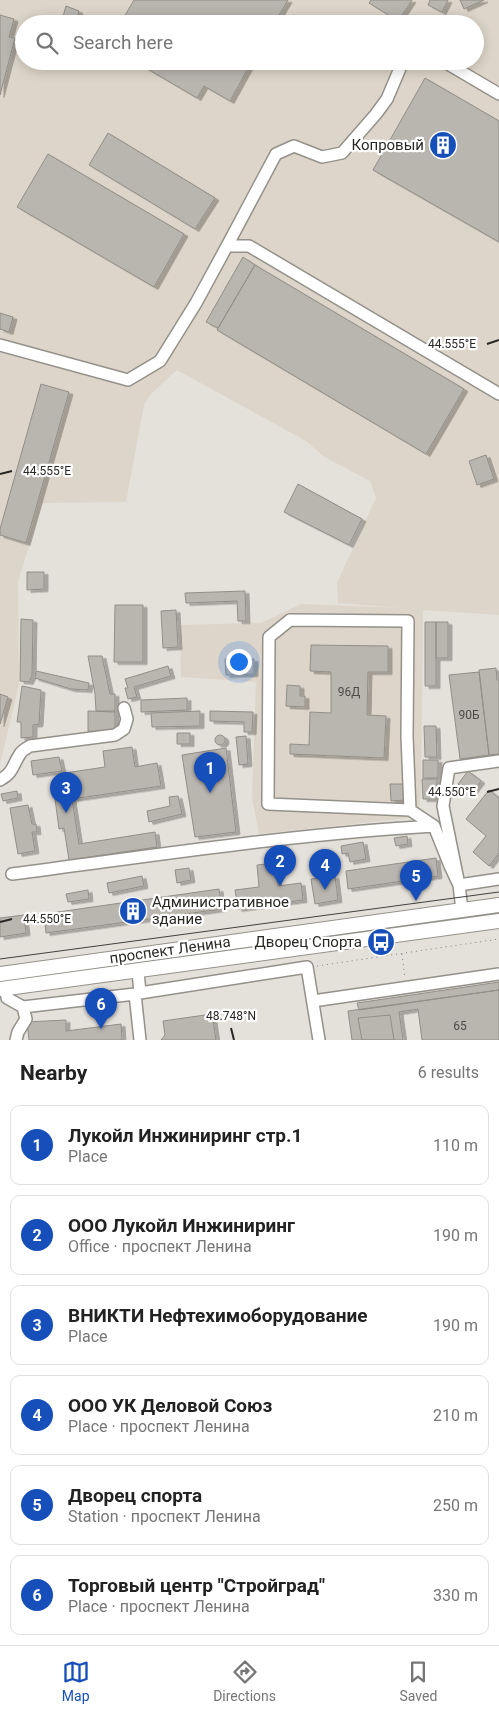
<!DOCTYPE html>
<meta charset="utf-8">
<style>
body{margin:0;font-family:Roboto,sans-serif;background:#f6f6f6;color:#222}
.you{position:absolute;left:238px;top:661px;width:18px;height:18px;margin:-12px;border:4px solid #fff;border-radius:50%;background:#1a73e8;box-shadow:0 0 0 8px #1a73e833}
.badge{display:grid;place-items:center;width:32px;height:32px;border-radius:50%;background:#164eba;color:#fff;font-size:16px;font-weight:700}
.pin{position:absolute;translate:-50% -41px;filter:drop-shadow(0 1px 2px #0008)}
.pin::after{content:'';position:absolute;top:26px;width:18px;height:15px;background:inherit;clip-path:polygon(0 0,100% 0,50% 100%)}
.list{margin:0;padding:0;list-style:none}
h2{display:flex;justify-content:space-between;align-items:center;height:65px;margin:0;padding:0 20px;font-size:21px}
h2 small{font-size:16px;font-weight:400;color:#767676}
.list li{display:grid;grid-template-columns:32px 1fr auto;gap:15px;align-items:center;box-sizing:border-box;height:80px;margin:0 10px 10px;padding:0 10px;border:1px solid #e0e0e0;border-radius:10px}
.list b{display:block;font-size:19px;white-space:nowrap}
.list p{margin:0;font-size:16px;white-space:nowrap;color:#767676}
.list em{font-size:16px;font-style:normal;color:#767676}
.icon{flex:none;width:28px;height:28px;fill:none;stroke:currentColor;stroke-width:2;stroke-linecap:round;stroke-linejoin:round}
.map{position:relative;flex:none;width:499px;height:1040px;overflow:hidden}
.search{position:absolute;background:#fff;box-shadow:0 2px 12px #0003;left:15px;right:15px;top:15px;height:55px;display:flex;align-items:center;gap:12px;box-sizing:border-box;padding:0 18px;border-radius:28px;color:#767676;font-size:19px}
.sheet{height:605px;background:#fff}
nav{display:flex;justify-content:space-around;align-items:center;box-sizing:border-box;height:70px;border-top:1px solid #e0e0e0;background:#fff;font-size:14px;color:#767676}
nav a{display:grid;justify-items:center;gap:2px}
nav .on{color:#164eba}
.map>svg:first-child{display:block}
.built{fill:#ddd5c9;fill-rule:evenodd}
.building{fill:#b9b5af;stroke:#928e88;filter:url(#shadow)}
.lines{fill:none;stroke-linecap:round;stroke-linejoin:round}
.minor-casing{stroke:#94918a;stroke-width:14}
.major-casing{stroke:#94918a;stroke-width:16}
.path{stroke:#84827d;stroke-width:1;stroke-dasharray:1 4;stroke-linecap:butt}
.minor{stroke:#fff;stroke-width:11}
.major{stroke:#fff;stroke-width:14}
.tram{stroke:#42413d;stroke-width:1}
.ticks{fill:none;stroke:#292825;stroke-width:2}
.labels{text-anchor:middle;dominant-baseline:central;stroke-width:4.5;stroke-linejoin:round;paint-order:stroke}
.number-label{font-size:12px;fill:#4d4b48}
.poi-label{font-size:15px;fill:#292825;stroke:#fff;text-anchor:end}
.street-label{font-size:15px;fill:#292825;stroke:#fff}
.ticks-label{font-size:12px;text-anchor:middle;fill:#292825;stroke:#fff;stroke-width:4.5;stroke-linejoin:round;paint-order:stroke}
</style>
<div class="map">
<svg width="499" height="1040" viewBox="0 0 499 1040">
<defs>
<filter id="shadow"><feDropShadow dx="4" dy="2.5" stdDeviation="0" flood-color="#0004"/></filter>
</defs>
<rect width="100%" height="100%" fill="#e4e0da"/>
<path class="built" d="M0,0h499v615l-76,-5 -2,183 -3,24 -159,17 -7,-36 4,-116 -75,-5 -1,-52 81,-2 40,-19 100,4 -63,-5 -1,-20 39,-85 -6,-17 -47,-25 -17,-15 -129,-71 -27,25 -6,10 -18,97 -83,1 -25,78 1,104 -19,79zM24,24h451v37h-451z"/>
<path class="building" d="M134,0h154l-14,24h-154z
M371,0h41l-14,21 -29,-18z
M430,0h18l-6,12 -14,-7z
M460,0h24l-20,9z
M66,6l13,5 -4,13 -13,-4z
M0,15l14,4 -5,18 6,1 -15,57z
M134,61h118l-22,40 -26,-15 -7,12z
M425,78l74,43v121l-126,-72z
M108,133l107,65 -20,31 -106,-64z
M48,154l136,80 -30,53 -137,-80z
M243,257l12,8 -37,63 -12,-6z
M255,265l209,124 -38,65 -209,-124z
M0,313l13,4 -4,15 -9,-3z
M41,384l28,8 -43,151 -26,-8v-6z
M486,455l8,24 -17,6 -8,-24z
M298,484l64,35 -13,26 -65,-33z
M27,572h17v17l-17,1z
M245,591l1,30h-8l-1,-20 -51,2 -1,-10z
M115,605h28v57h-29z
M176,610l2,37 -15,1 -2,-37z
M21,619l12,1 -1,56 -3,6 -9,-1z
M425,622h11v64h-11z
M436,622h12v36h-12z
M311,645l77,1v26h-20l-1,43 19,1 -2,42 -94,-4v-10l19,1 1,-33 21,1v-41l-21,-1z
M88,656h14l8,38h5v17h-19l-1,-17z
M225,659h29v15l-28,1z
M168,666l3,10 -37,11 3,10 -9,2 -3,-11h3l-3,-9z
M496,668l1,12h2v74l-10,1 -10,-85z
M36,671l53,12 -1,7 -17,-1 -36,-11z
M479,672l10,83 -29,4 -11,-84z
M287,685l13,1v10h5v11l-19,-1z
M22,686l19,4 -2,34 -6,1v12l-12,1v-16h-4z
M0,694l8,3 -8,27z
M187,698v12l-46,2v-12z
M88,711l27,1v20l-27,-1z
M200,711v15l-48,1 -1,-14z
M210,711l43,1 -1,20h-8v-10l-34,-1z
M424,726h12l1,31h-12z
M177,733h13v11h-13z
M215 740a5 5 0 1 1 10 0a5 5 0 1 1-10 0Z
M246,736l2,28 -9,1 -3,-28z
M132,747l3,20 22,-4 4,23 -89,13 7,45 76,-12 2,15 -88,13 -5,-32 -5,1 -6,-45 7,-1 -2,-9 47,-7 -2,-16z
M226,748l10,84 -41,5 -13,-82z
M59,757l3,14 -29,4 -2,-14z
M423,760h15v18h-15z
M468,771l13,10 -10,13 -13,-10z
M422,779h15v20h-14z
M390,784h14v16l-13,1z
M489,790l10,8v55l-10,13 -16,-14 13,-16 -20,-17z
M17,791l1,7 -15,3 -2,-7z
M178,796l4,18 -33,8 -2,-11 23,-5 -1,-9z
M28,805l4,19h4l1,8h-5l3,19 -17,3 -8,-46z
M407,836l1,8 -12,2 -2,-8z
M363,842l3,17 -16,3 -2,-9 -6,1 -1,-8z
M436,858l2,18 -90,13 -2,-18z
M275,863l3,23 23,-3 2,17 -65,9 -3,-19 24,-3 -2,-22z
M189,868l2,12 -14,3 -2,-13z
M142,876l2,10 -35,7 -2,-10z
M335,876l3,24 -23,4 -4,-25z
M219,889l3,20 -176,24 -2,-19z
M88,890l1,9 -21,3 -2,-8z
M24,915l2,18 -26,4v-19z
M499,982v8l-140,20 -2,-7z
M499,990v50h-77l-4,-31 -19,3 4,28h-51l-4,-29z
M212,1014l4,26h-55l4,-5 -2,-14z
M390,1015l4,25h-32l-4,-22z
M66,1020v11l55,-7 1,16h-93l-2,-18z"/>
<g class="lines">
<g class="minor-casing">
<path id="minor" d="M443,61l56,33
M227,246l49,-92 18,-8 28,11 20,-4 34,-39 11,-15 14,-33 7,-5
M0,345l128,35 32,-19 36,-58 31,-57h22l250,148
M0,780c14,-8 12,-14 20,-26 2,-4 7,-6 10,-8l85,-11 9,-6 3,-10 -3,-11
M410,810l-142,-6 1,-167 21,-17 118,1 -1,115 3,74 24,16 16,40 9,19
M12,874c140,-18 280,-40 422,-48
M459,885l40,-6
M462,910l-3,-25 -16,-79 6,-38 50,-7
M6,988l1,10 16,9 112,-13 5,-1 -2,-22
M140,993l167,-26 12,73
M135,994l5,46
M313,1001l186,-27
M16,1040l2,-8 8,-13 -3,-12"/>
</g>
<g class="major-casing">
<path id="major" d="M0,974l499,-69
M0,989l499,-68"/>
</g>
<path class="path" d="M402,954l3,24
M317,966l182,-27"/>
<use href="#minor" class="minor"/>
<use href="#major" class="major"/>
<path class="tram" d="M0,959l499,-67"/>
</g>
<path class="ticks" d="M487,344l12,-4M0,474l12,-3M487,792l12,-3M0,922l12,-3M231,1028l3,12"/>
<defs>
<g id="building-disc" transform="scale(1.4375)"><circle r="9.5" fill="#164eba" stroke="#fff"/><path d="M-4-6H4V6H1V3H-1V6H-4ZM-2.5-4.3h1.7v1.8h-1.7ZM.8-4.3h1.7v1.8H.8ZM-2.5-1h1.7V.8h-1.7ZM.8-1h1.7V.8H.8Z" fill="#fff"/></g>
<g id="bus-disc" transform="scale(1.4375)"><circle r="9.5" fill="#164eba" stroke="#fff"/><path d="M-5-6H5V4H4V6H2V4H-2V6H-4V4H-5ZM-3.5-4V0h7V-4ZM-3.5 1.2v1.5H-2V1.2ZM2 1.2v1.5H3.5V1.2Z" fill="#fff"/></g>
</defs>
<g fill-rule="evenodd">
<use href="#building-disc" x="443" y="145"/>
<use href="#building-disc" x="133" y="911"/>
<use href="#bus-disc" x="381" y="942"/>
</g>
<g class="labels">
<g class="number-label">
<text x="349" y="692">96Д</text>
<text x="469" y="715">90Б</text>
<text x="460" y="1026">65</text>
</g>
<g class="poi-label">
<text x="424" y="145">Копровый</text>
<text x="152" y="902" text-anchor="start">Административное<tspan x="152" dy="17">здание</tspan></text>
<text x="362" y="942">Дворец Спорта</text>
</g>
<g class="street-label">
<text transform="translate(170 950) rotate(-8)">проспект Ленина</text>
</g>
</g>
<g class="ticks-label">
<text x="452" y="348">44.555°E</text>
<text x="47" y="475">44.555°E</text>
<text x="452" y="796">44.550°E</text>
<text x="47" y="923">44.550°E</text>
<text x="231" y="1020">48.748°N</text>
</g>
</svg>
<div class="you"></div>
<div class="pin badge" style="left:210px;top:793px">1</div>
<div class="pin badge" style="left:280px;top:886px">2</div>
<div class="pin badge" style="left:66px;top:813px">3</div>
<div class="pin badge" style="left:325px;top:890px">4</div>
<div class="pin badge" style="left:416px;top:901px">5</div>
<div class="pin badge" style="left:101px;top:1029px">6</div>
<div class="search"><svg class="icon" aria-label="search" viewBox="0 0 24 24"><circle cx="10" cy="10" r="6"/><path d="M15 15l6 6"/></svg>Search here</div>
</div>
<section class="sheet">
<h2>Nearby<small>6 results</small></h2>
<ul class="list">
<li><span class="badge">1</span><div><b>Лукойл Инжиниринг стр.1</b><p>Place</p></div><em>110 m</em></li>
<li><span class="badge">2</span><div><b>ООО Лукойл Инжиниринг</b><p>Office · проспект Ленина</p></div><em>190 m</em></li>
<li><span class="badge">3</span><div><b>ВНИКТИ Нефтехимоборудование</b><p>Place</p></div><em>190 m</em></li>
<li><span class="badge">4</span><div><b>ООО УК Деловой Союз</b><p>Place · проспект Ленина</p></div><em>210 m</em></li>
<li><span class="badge">5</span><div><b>Дворец спорта</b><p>Station · проспект Ленина</p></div><em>250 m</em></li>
<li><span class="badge">6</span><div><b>Торговый центр &quot;Стройград&quot;</b><p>Place · проспект Ленина</p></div><em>330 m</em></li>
</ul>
</section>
<nav>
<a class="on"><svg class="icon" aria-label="map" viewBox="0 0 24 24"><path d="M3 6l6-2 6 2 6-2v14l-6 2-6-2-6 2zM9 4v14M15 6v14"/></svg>Map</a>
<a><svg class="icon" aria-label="directions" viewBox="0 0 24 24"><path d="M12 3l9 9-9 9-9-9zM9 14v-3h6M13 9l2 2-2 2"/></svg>Directions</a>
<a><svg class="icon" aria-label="saved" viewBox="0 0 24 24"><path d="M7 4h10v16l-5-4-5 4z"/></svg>Saved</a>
</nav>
